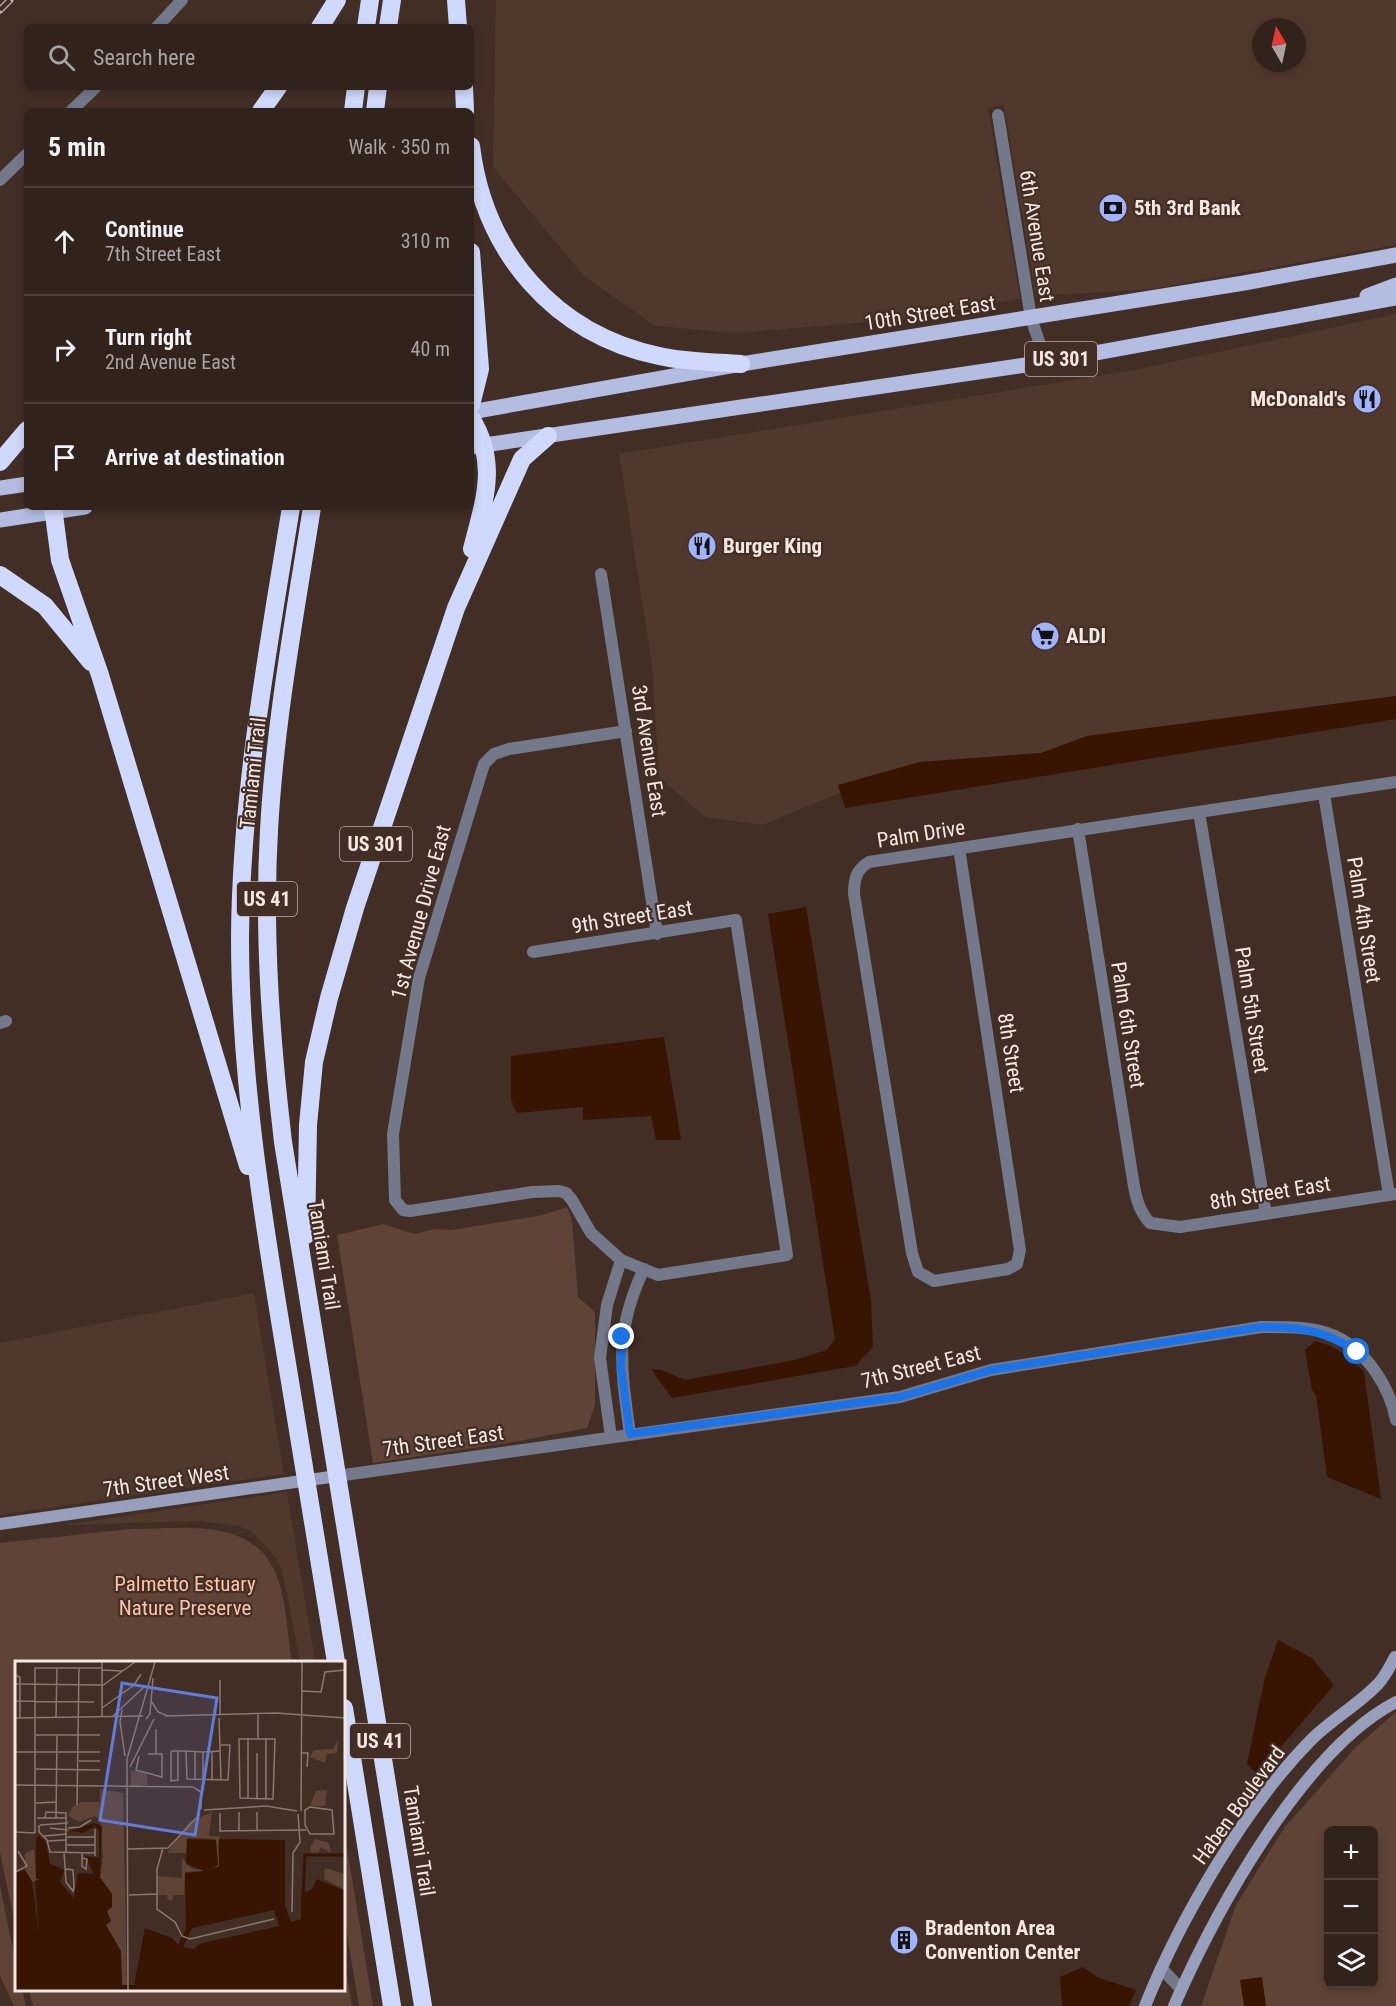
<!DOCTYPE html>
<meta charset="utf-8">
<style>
body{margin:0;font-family:"Roboto Condensed",sans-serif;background:#3d2f29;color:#f1f3f6}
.controls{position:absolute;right:18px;bottom:18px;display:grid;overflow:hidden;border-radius:9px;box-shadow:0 3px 9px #0003}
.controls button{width:54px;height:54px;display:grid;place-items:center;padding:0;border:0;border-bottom:2px solid #4d3f3b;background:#32221c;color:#f1f3f6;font:30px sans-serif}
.compass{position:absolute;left:1252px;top:18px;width:54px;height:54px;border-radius:50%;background:#32221c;box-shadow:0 3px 9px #0003;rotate:351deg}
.stop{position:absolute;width:18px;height:18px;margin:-14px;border:4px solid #1a73e8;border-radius:50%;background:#fff}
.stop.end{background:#1a73e8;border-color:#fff;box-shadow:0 2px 6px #0008}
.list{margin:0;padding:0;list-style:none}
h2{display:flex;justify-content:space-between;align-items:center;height:78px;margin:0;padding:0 24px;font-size:26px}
h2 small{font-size:20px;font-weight:400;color:#a8a4a3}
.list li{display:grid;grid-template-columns:39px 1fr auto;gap:18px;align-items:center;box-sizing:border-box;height:108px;padding:0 24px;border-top:2px solid #4d3f3b}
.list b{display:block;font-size:22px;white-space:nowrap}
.list p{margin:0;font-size:20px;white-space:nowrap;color:#a8a4a3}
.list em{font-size:20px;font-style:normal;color:#a8a4a3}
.icon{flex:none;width:33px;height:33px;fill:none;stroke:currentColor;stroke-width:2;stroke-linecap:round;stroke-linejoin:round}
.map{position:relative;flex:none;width:1396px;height:2006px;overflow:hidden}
.search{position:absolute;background:#32221c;box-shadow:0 3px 9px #0003;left:24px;top:24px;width:450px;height:66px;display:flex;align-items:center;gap:15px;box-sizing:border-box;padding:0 21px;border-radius:9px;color:#a8a4a3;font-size:22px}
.panel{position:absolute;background:#32221c;box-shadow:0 3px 9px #0003;left:24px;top:108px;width:450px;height:402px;border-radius:9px}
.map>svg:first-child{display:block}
.built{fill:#51382c;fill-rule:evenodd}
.green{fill:#5f4337;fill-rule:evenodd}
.water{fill:#381403}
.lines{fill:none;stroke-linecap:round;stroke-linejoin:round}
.street{stroke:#73798b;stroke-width:12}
.secondary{stroke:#979fbc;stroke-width:12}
.primary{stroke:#b3bde2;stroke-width:15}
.highway{stroke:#cfd9fd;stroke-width:18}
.rail-casing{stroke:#c7b7b0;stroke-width:7}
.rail{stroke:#422e25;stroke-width:4.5;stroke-dasharray:14;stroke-linecap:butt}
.route{stroke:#1a73e8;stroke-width:8}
.labels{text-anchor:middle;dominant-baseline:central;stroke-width:4.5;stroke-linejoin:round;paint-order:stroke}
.shield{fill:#422e25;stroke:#bfb0a9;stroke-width:1.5}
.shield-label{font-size:20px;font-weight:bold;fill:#f5e7e1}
.poi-label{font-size:21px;font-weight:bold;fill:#f5e7e1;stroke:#422e25;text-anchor:start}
.street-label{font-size:21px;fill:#f5e7e1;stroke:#422e25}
.park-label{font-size:21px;fill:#fdc4aa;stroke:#422e25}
.inset-river{fill:none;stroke:#381403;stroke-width:3}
.inset-road{fill:none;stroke:#8a7870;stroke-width:1.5}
.view{fill:#5e7cdb;fill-opacity:0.15;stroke:#5e7cdb;stroke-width:3}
.inset-edge{fill:none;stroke:#f5e7e1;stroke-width:3}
</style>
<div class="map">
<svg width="1396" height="2006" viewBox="0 0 1396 2006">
<rect width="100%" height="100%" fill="#422e25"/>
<path class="built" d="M496,0h900v245l-244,44 -116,7 -32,-191 -16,3 32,191 -118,20 -166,14 -81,-7 -71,-50 -91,-109zM1261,27h36v36h-36z
M1396,314v382l-309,40 -46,17 -121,9 -82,23 2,8 -78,32 -57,-8 -46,-40 -7,-112 -33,-211 515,-84z
M254,1293l30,181 -284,41v-172z
M287,1492l28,170h-15l-18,-93 -11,-18 -20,-20 -15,-6 -38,-4 -134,4z"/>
<path class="green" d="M567,1207l5,13 6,77 17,15v92l-8,24 -73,14 -141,21 -36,-228 46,-11 31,10 20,-5 17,1 92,-15z
M130,1529c49,0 121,-13 145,43 12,27 12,62 17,90h-276v267l-16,-77v-309z
M1396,1712v294h-195l35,-101 48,-77 72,-81zM1328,1830h46v154h-46z
M344,1830l29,176h-14l-15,-89z
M0,1886l16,77v27h6l4,16h-12l-14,-30z
M344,1959l8,47h-319l-4,-16h315z"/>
<path class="water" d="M1396,696v23l-551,89 -7,-23 82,-23 121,-9 46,-17z
M806,907l65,394 2,46 -18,19 -183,32 -21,-29 10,1 24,10 110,-20 32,-10 8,-11 -67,-425z
M664,1037l17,103h-25l-5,-24 -68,4v-13l-66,6 -6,-13v-44z
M1315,1341c21,5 35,16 49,31l17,127 -54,-22 -11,-82 -4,-5 -7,-40z
M1278,1640l34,18 22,27 -49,57 -24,36 -14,-14 17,-83z
M1083,1967l14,10 39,13 -7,16h-67l-2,-29z
M1262,1977l4,29h-22l-4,-26z"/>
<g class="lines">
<path class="street" d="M157,27l25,-27
M71,111l25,-24
M998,115l33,203 15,44
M0,180l27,-26
M601,574l56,360
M1324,794l65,401
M1199,812l67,402
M1078,829l54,345c3,19 5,35 18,49l30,4 216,-33
M959,848l61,402 -3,14 -9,5 -74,12 -16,-9 -6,-19 -58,-359c0,-15 2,-24 15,-32l527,-80
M533,952l203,-32 51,335 -129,20 -37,-15 -30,-27 -19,-33 -6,-7 -7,-2 -27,1 -122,19 -7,-1 -8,-10 -2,-66 26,-156 65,-214 10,-10 15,-5 117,-18
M0,1023l6,-2
M630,1434c-9,-65 -16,-103 14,-165
M611,1437l-11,-79 7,-53 14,-45
M337,1476l563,-79 91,-27 270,-43c24,0 51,-1 74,9 31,14 55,51 61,84
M1161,1968l20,21"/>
<path class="secondary" d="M0,1524l337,-48
M1145,2006c35,-87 100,-199 166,-266 21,-21 47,-35 67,-56 7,-7 12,-18 17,-27
M1174,2006c41,-94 129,-256 222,-304"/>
<path class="primary" d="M1367,296l29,-11
M471,412l270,-48 503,-81 152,-28
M471,447l575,-85 350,-64
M0,488l27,-4
M0,520l85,-13"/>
<path class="highway" d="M456,0l2,27
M320,27l17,-27
M366,27l4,-27
M388,27l4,-27
M464,87l1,24
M261,111l17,-24
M353,111l3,-24
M375,111l3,-24
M471,146c13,106 83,188 188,210 26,6 55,6 82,8
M471,252l9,117 -9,36
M471,418c28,46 13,83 1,131
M0,462l27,-32
M53,507l7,53 40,115 148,491
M291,507c-23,143 -50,285 -51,430 0,135 21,269 43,402 18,108 36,216 53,323
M312,507c-17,107 -37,215 -43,323 -6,105 2,209 14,312l140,864
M0,575l45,31 46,56
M306,1235l2,-110 6,-63 15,-64 26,-90 101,-300 66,-149 26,-23
M344,1708l48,298"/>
<g class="rail-casing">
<path id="rail" d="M0,10l10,-10"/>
</g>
<use href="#rail" class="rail"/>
</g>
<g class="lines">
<path class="route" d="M622,1337l-1,31 9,66 270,-37 91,-27 270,-43c39,0 64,3 96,25"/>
</g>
<defs>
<g id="bank-disc" transform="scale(1.5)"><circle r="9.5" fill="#a0b3fd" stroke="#422e25"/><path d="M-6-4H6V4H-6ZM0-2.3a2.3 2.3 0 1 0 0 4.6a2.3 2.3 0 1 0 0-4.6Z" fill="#111"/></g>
<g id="restaurant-disc" transform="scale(1.5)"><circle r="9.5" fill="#a0b3fd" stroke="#422e25"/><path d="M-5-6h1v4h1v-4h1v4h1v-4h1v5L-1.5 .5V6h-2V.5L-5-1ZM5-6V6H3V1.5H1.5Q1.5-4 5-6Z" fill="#111"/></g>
<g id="supermarket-disc" transform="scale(1.5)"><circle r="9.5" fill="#a0b3fd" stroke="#422e25"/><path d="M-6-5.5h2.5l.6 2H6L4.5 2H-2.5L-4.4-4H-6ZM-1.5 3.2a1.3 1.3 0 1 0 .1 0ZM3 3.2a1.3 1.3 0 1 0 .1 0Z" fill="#111"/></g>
<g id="building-disc" transform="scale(1.5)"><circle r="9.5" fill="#a0b3fd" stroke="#422e25"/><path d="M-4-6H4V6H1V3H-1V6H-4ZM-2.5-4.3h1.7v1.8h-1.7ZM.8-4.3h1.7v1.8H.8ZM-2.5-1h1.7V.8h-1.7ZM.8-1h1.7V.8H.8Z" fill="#111"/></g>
</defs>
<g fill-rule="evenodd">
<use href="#bank-disc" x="1113" y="208"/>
<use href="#restaurant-disc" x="1367" y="399"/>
<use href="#restaurant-disc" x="702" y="546"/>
<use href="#supermarket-disc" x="1045" y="636"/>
<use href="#building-disc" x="904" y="1940"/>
</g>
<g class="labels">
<g class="shield">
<rect x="1025" y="342" width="72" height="34" rx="4.5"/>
<rect x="340" y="827" width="72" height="34" rx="4.5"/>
<rect x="237" y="882" width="60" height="34" rx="4.5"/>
<rect x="350" y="1724" width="60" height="34" rx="4.5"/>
</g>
<g class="shield-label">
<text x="1061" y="359">US 301</text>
<text x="376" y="844">US 301</text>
<text x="267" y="899">US 41</text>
<text x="380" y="1741">US 41</text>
</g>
<g class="poi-label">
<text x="1134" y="208">5th 3rd Bank</text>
<text x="1346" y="399" text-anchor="end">McDonald's</text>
<text x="723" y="546">Burger King</text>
<text x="1066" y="636">ALDI</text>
<text x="925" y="1928">Bradenton Area<tspan x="925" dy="24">Convention Center</tspan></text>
</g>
<g class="street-label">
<text transform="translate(1037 236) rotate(81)">6th Avenue East</text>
<text transform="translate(930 313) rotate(-9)">10th Street East</text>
<text transform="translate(649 751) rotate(81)">3rd Avenue East</text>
<text transform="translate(253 773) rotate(-84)">Tamiami Trail</text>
<text transform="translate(921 834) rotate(-9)">Palm Drive</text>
<text transform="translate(421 912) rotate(-75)">1st Avenue Drive East</text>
<text transform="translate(632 917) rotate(-9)">9th Street East</text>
<text transform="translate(1364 920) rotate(81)">Palm 4th Street</text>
<text transform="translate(1252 1010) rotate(81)">Palm 5th Street</text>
<text transform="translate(1128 1025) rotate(81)">Palm 6th Street</text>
<text transform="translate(1011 1053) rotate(81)">8th Street</text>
<text transform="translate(1270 1193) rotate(-9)">8th Street East</text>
<text transform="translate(324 1255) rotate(81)">Tamiami Trail</text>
<text transform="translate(921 1367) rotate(-14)">7th Street East</text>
<text transform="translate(443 1441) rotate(-8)">7th Street East</text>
<text transform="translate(166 1481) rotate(-8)">7th Street West</text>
<text transform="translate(1239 1805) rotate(-54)">Haben Boulevard</text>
<text transform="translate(419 1841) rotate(81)">Tamiami Trail</text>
</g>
<g class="park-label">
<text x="185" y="1584">Palmetto Estuary<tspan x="185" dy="24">Nature Preserve</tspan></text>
</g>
</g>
<g transform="translate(15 1661)">
<rect width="330" height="330" fill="#422e25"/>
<path d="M323,79l-1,13 -10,1 -2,9 -15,-6 4,-7 19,-1zM116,110l16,1v13l-16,2zM85,128l23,4 4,193 -5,-1 -5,-41 -12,-19 2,-14 5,-4 -2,-16 -10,-14 3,-21 -3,-37 -5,-3 -16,6 -11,-6 5,-10 9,-4h18zM312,129l-2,16h-15l6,-15zM197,151l-3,24h11l-2,8 1,20 -2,4 -3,2 -29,2 -1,23h-11l-1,6 -4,-1 -1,-5h-10v-19l25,2v-20l11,11 21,1 4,-6 -3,-25 -27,-1 -2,15h-19l22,-31zM300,178l14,4 2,10 -11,-6 -1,5 -8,1 -1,-5zM19,188l2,30 4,1 -8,2 -7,-12v-17zM310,207l20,6v16l-21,-11z" fill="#5f4337"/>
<path d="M79,162l8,3 -2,52 12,16v13l-5,4 4,10 -5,4 15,26 1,34h12l11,-57 27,10 6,7 8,-16 -1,-56 19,-2 -18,-7 1,-25 29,1 2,25 -11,6 12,-5v-27l66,1v66l6,16 10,-3v-24l11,-6 5,-10 28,12v99h-330v-117l10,-3 7,11 7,54 -4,-54 5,-2h-4v-41l3,-3 7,8 4,21 15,6 -5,12 14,16 4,-25 16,1 -9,-18 14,2v-28l-4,-4 -12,7 -13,-2zM259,249l5,16 -80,18 -5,5 -11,-2 9,-19z" fill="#381403" fill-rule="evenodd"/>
<path class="inset-river" d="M288,234l2,-40h40"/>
<path class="inset-road" d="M87,9l21,1M0,14l5,2v41M205,19v35M0,23l87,1M87,25l33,-24M287,30l19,1 4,-20 20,-2M0,40l79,1M137,41l6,10 10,4M87,47l32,-23 7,-11M107,49l-2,12 5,34M243,53v24M98,55l32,-30M150,55l111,-3 69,5M87,56v-55M0,57l128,-2M41,57l1,-50M204,57l2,62M131,58l4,-5 3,-36M21,74h64M233,77v61M224,78h36l-2,60 -33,-1zM163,90v29l-7,1v-29l1,-1h14l17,1 18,-1M171,90l1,28 41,1 2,-35h-9M0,91h85M180,91v28M188,91v28M197,91v28M242,92v46M287,92h6l-1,14M141,93v-25M124,95l-3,14 26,7v-23h-14M64,100h21M115,106l24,-48M21,108l64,1M0,124l178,2 8,5v17M251,138v-61M21,142l21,-1M62,144l2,-137M295,146l22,3 2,24h-24l-5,-9v-15zM189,149l62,-4 31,5M286,150l1,-149M224,151v19M242,151v19M205,152v18l86,-1M22,157h30M30,157l1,-6 20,1v39M41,157l1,-83M24,164v7l8,8 3,12 45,1M25,164l28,-2M35,167l18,2M53,167l12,-1 11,-7M0,171l20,1M20,172v-165h67M29,175l23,-2M52,176h28M33,180l19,-1M52,184h28M148,187l-6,21v40l18,13 7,14 8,3 84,-20M112,188l41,-1 32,-34M49,191l2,30 7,9 1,-4M67,191v14l4,3 1,-10 -5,-1M80,195v-27M51,208l7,1 1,17M0,211l12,-6 -9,-15M114,234l28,-1M277,251l1,-59 7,-11 -2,-28M113,329l-1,-231 28,-97"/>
<path class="view" d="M107,22l95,15 -22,137 -95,-15z"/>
<rect width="330" height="330" class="inset-edge"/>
</g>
</svg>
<div class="controls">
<button>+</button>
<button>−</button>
<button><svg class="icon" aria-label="layers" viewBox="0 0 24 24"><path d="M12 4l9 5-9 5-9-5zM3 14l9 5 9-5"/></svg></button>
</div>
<svg class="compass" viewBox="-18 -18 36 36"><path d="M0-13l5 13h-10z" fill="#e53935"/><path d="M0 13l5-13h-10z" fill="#a8a4a3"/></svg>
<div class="stop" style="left:1357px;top:1352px"></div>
<div class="stop end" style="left:622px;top:1337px"></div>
<div class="search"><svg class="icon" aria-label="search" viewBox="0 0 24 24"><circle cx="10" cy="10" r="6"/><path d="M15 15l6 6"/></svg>Search here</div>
<section class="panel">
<h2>5 min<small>Walk · 350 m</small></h2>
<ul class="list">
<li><svg class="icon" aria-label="ahead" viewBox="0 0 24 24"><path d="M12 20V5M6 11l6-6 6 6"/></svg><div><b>Continue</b><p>7th Street East</p></div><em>310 m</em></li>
<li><svg class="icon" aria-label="right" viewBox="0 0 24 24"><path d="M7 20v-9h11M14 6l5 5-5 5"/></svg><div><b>Turn right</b><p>2nd Avenue East</p></div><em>40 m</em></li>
<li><svg class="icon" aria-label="arrive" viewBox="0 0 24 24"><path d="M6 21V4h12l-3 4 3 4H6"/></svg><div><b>Arrive at destination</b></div></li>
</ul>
</section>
</div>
